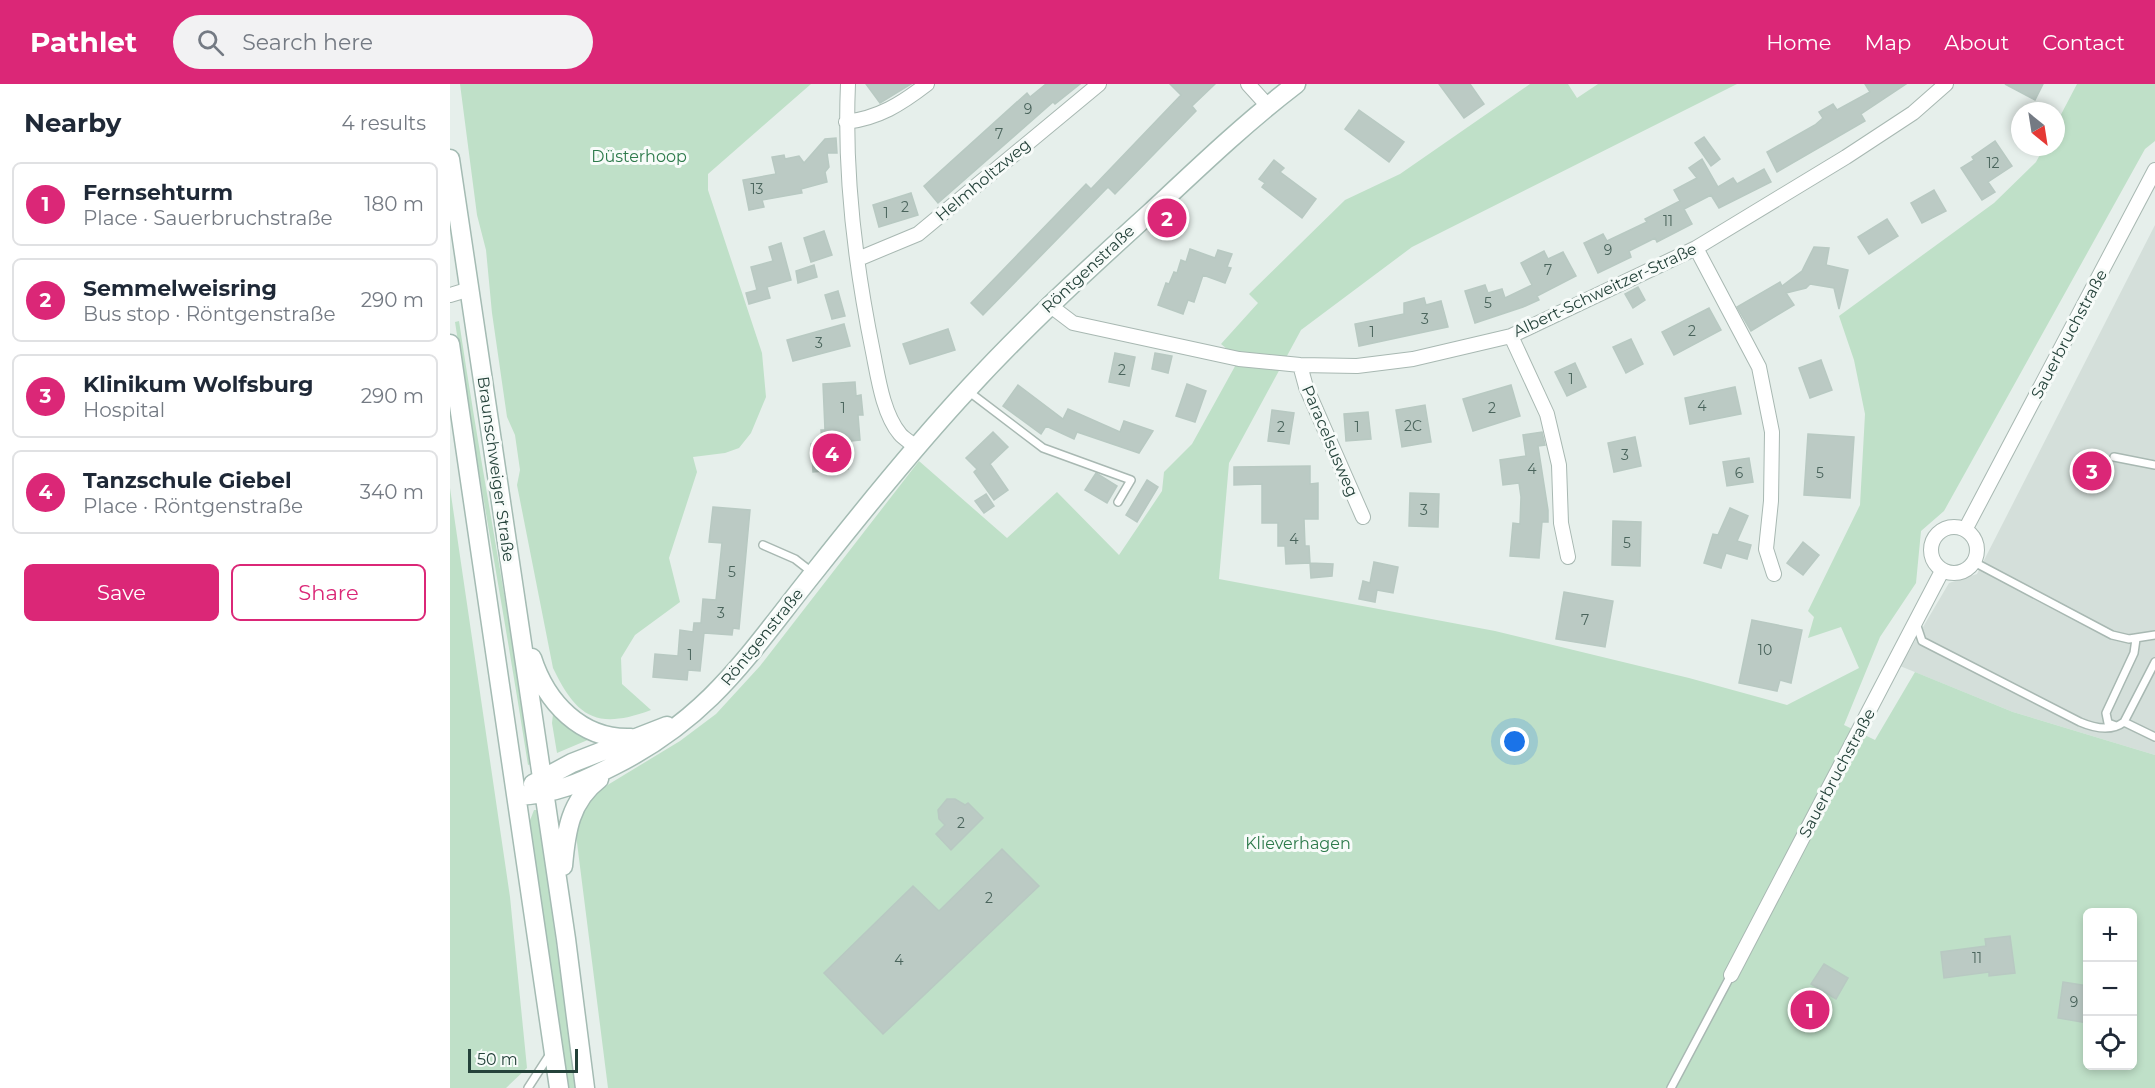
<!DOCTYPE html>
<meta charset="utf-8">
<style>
body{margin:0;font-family:Montserrat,sans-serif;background:#f2f2f3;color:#1f2937}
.controls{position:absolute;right:18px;bottom:18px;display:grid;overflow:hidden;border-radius:9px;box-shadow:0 3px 9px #0003}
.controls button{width:54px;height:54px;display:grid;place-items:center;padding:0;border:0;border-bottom:2px solid #e0e1e3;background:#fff;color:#1f2937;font:30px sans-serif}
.compass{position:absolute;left:1561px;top:18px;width:54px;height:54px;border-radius:50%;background:#fff;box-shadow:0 3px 9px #0003;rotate:150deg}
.scale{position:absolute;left:18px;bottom:15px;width:110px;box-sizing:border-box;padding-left:6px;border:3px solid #24423a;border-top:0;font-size:16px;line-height:21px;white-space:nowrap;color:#24423a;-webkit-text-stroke:4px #f7fbf9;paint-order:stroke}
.you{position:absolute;left:1065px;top:658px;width:21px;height:21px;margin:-15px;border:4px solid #fff;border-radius:50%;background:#1a73e8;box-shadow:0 0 0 9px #1a73e833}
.badge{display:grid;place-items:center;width:39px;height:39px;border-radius:50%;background:#db2777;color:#fff;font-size:20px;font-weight:700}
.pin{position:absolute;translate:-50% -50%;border:3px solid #fff;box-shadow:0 2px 6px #0006}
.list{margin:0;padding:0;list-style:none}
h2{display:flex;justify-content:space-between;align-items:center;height:78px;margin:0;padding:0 24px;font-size:26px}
h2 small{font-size:20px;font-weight:400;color:#747a83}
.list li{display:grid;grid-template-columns:39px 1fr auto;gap:18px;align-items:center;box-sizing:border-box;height:84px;margin:0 12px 12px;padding:0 12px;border:2px solid #e0e1e3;border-radius:9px}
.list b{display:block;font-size:22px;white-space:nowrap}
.list p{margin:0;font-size:20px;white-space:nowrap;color:#747a83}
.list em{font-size:20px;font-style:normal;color:#747a83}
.actions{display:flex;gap:12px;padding:18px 24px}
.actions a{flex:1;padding:14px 0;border:2px solid #db2777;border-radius:9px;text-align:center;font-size:21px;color:#db2777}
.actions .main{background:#db2777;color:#fff}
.icon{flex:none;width:33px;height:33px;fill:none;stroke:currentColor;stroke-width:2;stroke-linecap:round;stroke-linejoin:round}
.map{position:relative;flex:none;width:1705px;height:1004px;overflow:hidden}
header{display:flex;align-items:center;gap:36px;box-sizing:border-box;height:84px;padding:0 30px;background:#db2777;color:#fff}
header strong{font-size:28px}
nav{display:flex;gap:33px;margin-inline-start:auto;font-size:21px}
.search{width:420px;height:54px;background:#f2f2f3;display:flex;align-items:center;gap:15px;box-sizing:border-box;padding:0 21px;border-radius:33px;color:#747a83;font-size:22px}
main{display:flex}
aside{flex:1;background:#fff}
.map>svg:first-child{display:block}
.built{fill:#d4dfda}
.green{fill:#bfe0c8;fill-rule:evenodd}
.building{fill:#bbcac4;stroke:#b8c9c2;stroke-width:1.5}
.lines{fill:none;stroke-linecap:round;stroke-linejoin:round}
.lane-casing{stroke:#a8b8b2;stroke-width:10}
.street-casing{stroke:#a8b8b2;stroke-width:16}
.secondary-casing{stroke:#a4bbb3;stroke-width:21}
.lane{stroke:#fff;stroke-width:7}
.street{stroke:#fff;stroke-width:14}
.secondary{stroke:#fff;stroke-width:18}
.labels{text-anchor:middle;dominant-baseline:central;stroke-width:6;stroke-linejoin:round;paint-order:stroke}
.number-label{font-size:14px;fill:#4a645c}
.park-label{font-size:16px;fill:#2d7a4b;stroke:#f7fbf9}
.street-label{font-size:16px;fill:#24423a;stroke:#f7fbf9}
</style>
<header>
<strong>Pathlet</strong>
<div class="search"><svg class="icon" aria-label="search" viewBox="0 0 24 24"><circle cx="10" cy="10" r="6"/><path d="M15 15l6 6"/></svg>Search here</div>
<nav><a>Home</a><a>Map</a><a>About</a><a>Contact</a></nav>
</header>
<main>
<aside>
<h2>Nearby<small>4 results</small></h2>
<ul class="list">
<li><span class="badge">1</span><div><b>Fernsehturm</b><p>Place · Sauerbruchstraße</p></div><em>180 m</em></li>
<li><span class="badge">2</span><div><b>Semmelweisring</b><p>Bus stop · Röntgenstraße</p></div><em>290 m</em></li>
<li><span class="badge">3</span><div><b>Klinikum Wolfsburg</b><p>Hospital</p></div><em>290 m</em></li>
<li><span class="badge">4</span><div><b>Tanzschule Giebel</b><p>Place · Röntgenstraße</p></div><em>340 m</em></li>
</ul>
<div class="actions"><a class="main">Save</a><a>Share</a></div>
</aside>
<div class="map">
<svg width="1705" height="1004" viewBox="0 0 1705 1004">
<rect width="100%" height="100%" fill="#e6efeb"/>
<path class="built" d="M1705,141v530l-142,-43 -113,-46 49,-83 28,-9z"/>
<path class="green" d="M10,0h351l-103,90v16l54,163 4,44 -15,36 -12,15 -14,5 -32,4 4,15 -28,86 11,44 -45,33 -14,23 1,26 29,26c-54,20 -74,8 -98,-42l-36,-183 3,-15 -5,-35 -8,-18 -15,-104 -6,-63 -9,-35z
M1080,0h38l9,14 21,-14h139l-325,163 -111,83 -72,133 -10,116 276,52 194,47 98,27 72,-37 -18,-41 -33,11 6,-21 -6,-6 52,-106 5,-91 -11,-54 -15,-44 155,-113 42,-41 8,-15h12v-23l21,-40h78v57l-10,8 -201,362 -23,20 -5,52 -36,54 -36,88 31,15 40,-68 98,40 142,43v333h-1547l-33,-261 8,-19 13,-16 84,-51 36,-27 44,-48 159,-205 88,77 50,-46 62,63 43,-64 2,-19 28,-28 47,-85 -18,-15 37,-41 -9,-9 96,-94 55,-26zM1638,828h44v154h-44z
M9,237c22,148 51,295 72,443l-3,1c-23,-148 -51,-295 -73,-443z
M0,404l60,409 17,171 -21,20h-56z
M103,630l16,15 21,10 -33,14 -5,-30z
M84,726h4l38,278h-9l-38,-265z"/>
<path class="building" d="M416,0h45l-31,19z
M596,0h34l-25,20 -2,-2 -115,101 -14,-17 103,-93 3,4z
M720,0h45l-23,22 4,5 -81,83 -7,-7 -125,128 -12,-12 115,-119 5,5 90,-94z
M989,0h31l14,20 -20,14z
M1415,0h41l-45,30 4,7 -88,51 -10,-20 48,-27 8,-7 -4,-6 14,-8 4,6 33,-18z
M1555,0h38l-8,16z
M909,26l45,32 -15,20 -44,-33z
M1254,53l16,22 -9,7 -16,-23z
M386,54l1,15h-10l2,14 -4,5 2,10 -26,7 1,4 -40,7 2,7 -15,3 -6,-30 33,-6 -4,-17 12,-2 1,4 14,-3 5,7 21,-24z
M1545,57l17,25 -24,16 7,10 -13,8 -21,-32 13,-8 -2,-3z
M1252,75l16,28 15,-9 4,6 27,-15 7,13 -52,26 -8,-13 -27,14 8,15 -35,18 -2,-4 -26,13 2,6 -33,16 -14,-30 19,-9 4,7 40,-19 -2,-3 35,-18 -6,-11 23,-12 -8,-10z
M824,76l10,8 -4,4 36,27 -14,19 -40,-31 3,-4 -6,-4z
M1484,106l12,21 -24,12 -11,-20z
M461,109l7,22 -39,12 -6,-22z
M1437,135l11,17 -29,18 -11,-17z
M374,147l8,24 -21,7 -7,-24z
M331,159l10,37 -24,7 3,11 -21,6 -3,-11 11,-3 -6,-23 22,-6 -4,-14z
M1364,163l15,1 -3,17 22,5 -9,39 -5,-21 -24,-4 -4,4 -20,5 8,12 -43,26 -14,-24 43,-25 2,4 20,-15z
M740,165l25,9 3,-8 14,4 -5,13 4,1 -6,15 -22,-8 -9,27 -6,-2 -5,14 -25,-9 8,-22 3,1 5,-12 3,1 4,-13 5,2z
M1094,167l4,8 15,-7 13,24 -39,20 2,4 -16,7 -48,16 -10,-32 20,-6 3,8 14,-4 3,9 27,-13 -11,-22z
M364,181l3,12 -19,6 -2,-12z
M1188,203l7,13 -12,8 -8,-14z
M388,207l7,25 -13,3 -7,-24z
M974,214l2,7 15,-4 7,26 -89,19 -4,-22 49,-10v-11z
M1259,224l12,22 -47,25 -12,-23z
M394,240l6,22 -57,15 -6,-21z
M498,245l7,21 -45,14 -7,-20z
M1181,255l12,25 -17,9 -13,-26z
M665,269l20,4 -6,29 -20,-4z
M705,269l17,3 -4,17 -16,-4z
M1371,276l11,30 -22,8 -11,-30z
M1125,279l11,24 -19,9 -12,-24z
M405,298l1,14 5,-1 2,20h-5l2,25 -9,1 1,18 -4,1v9l-35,3 -2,-28 11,-1 -1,-13h4l-2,-46z
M737,300l19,7 -11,31 -19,-6z
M568,301l45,34 5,-10 52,23 4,-11 29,10 -14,22 -62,-21 -3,7 -28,-13 -5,8 -38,-28z
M1061,301l9,31 -47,15 -10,-32z
M1285,303l6,27 -51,10 -5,-26z
M975,321l6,37 -29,5 -6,-37z
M822,326l22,3 -5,31 -21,-3z
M918,328l3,27 -25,2 -2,-27z
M543,348l15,15 -18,17 18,26 -14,10 -20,-28 3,-3 -11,-11z
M1092,348l3,13 -7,1 10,64v12h-6l-3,36 -29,-2 3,-33 7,1 1,-27 -2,-14 -16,2 -3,-25 26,-4 -3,-21z
M1358,350l46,3 -4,61 -46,-3z
M1185,353l6,29 -27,6 -6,-29z
M1299,374l4,24 -26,4 -4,-24z
M860,382v18l8,-1v36h-14l1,27h4l1,17 -24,1 -1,-18h-7v-23h-16v-39l-28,1v-18z
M646,389l21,13 -10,17 -22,-13z
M697,396l11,7 -21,35 -11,-7z
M960,409l29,1 -1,33 -29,-1z
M536,410l8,12 -10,7 -9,-12z
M263,423l37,3 -11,119 -6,-1 -1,7 -28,-2 -4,38 -12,-1 -1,10 -34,-3 2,-23 23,2 2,-26 13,2 1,-9h7l2,-24 13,1 6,-57 -13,-1z
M1280,424l18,8 -11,25 14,4 -4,14 -21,-6 -5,15 -17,-5 9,-29 5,1z
M1163,437l28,1 -1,44 -28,-1z
M1353,458l16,13 -16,20 -16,-12z
M924,478l24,5 -5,26 -16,-3 -2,12 -16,-3 4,-18 7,2z
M860,479l23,1 -1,12 -21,2z
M1114,508l49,9 -8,46 -49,-8z
M1302,536l50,10 -11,53 -11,-3 -3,11 -38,-8z
M497,715h8l10,6 3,-2 15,15 -32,32 -15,-16 9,-9 -6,-6 -1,-9z
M552,765l37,37 -156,148 -59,-61 89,-87 26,25z
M1560,852l5,37 -26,3v-4l-45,6 -3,-26 45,-6 -1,-7z
M1374,880l24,14 -12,21 -25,-15z
M1613,898l25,4v37l-30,-5z
M1367,912l2,20 -5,5h-8l-6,-4 1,-12z"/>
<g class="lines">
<g class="lane-casing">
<path id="lane" d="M518,307l75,57 88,32 -13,22
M1664,373l41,8
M313,461l32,14 18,14
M1524,478l138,73 17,4 26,-4
M1467,542l5,15 158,81c14,6 31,10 44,0l31,-60
M1674,638l31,15
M1666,642l-8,-3 -2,-10 28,-60 2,-14
M78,1004l22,-34
M1221,1004l60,-113"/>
</g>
<g class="street-casing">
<path id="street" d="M398,0c-4,89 7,180 25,268 5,25 10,62 27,82 4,5 12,9 17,14
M798,0l20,22
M396,38c33,-4 55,-18 81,-38
M1246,164l63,119 13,65 -1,69 -5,48 8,25
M408,175l60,-25 181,-150
M0,211l20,-6
M598,220l25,19 166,36 61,6 57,1 56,-7 98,-23 185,-88 150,-91 67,-44 33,-29
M1061,252l36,78 12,51 2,58 7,34
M850,281l6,22 57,130
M1481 466a23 23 0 1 1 46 0a23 23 0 1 1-46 0Z
M1515,446l190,-360
M1281,891l211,-404"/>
</g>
<g class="secondary-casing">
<path id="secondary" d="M0,75l116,780 19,149
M0,260l109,744
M82,574c14,44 49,82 99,80
M83,700l39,-21 95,-37
M67,712c38,-2 63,-13 96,-30 100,-50 136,-113 203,-196 49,-62 99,-124 153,-182 57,-62 119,-119 182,-176 47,-44 94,-89 145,-128
M113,782c3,-35 7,-65 36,-87"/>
</g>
<use href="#lane" class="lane"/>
<use href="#street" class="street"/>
<use href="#secondary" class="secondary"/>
</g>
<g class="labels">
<g class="number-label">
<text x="578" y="25">9</text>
<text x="549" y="50">7</text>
<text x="1543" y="79">12</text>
<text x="307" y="105">13</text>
<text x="455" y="123">2</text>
<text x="436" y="129">1</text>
<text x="1218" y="137">11</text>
<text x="1158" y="166">9</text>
<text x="1098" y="186">7</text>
<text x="1038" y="219">5</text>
<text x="975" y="235">3</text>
<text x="1242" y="247">2</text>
<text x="922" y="248">1</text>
<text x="369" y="259">3</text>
<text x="672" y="286">2</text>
<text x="1121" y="295">1</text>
<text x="1252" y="322">4</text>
<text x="393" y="324">1</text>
<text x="1042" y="324">2</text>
<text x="963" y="342">2C</text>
<text x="831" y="343">2</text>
<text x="907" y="343">1</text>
<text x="1175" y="371">3</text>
<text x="1082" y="385">4</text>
<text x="1289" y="389">6</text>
<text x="1370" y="389">5</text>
<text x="974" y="426">3</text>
<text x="844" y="455">4</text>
<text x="1177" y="459">5</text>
<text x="282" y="488">5</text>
<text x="271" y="529">3</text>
<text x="1135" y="536">7</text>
<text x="1315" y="566">10</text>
<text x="240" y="571">1</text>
<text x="511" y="739">2</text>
<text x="539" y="814">2</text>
<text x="1527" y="874">11</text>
<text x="449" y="876">4</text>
<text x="1624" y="918">9</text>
</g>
<g class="park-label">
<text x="189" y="72">Düsterhoop</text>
<text x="848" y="759">Klieverhagen</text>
</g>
<g class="street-label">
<text transform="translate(533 96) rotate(-40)">Helmholtzweg</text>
<text transform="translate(638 185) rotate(-43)">Röntgenstraße</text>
<text transform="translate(1155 206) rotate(-25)">Albert-Schweitzer-Straße</text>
<text transform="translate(1619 250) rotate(-62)">Sauerbruchstraße</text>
<text transform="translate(880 357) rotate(67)">Paracelsusweg</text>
<text transform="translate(46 385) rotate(82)">Braunschweiger Straße</text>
<text transform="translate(312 553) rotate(-51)">Röntgenstraße</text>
<text transform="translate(1387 689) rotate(-62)">Sauerbruchstraße</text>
</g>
</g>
</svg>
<div class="controls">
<button>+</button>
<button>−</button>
<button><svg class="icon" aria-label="locate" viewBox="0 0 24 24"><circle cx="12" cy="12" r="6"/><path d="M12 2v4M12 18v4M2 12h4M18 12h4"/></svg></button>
</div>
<svg class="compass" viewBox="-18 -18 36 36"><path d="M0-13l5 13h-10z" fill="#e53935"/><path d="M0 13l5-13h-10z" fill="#747a83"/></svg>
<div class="scale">50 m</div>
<div class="you"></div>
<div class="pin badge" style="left:1360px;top:926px">1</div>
<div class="pin badge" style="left:717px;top:134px">2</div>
<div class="pin badge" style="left:1642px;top:387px">3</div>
<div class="pin badge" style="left:382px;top:369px">4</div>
</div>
</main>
